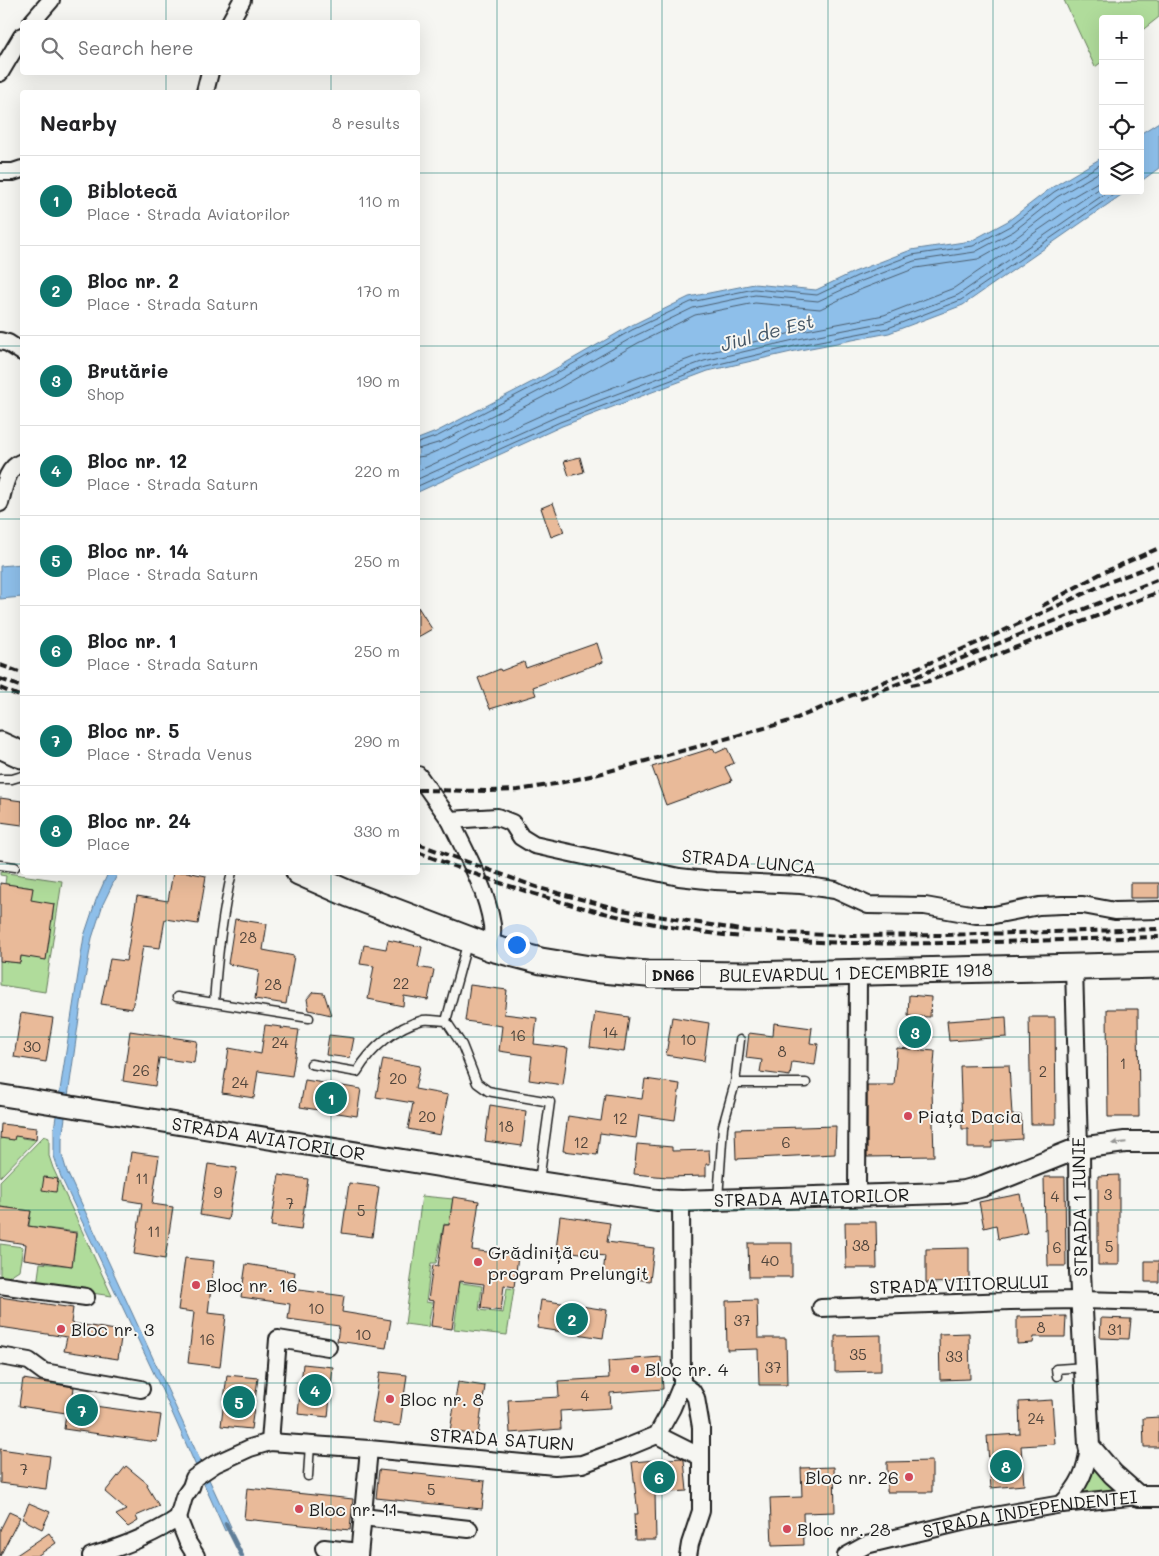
<!DOCTYPE html>
<meta charset="utf-8">
<style>
body{margin:0;font-family:Mali,sans-serif;background:#f6f6f6;color:#202124}
.controls{position:absolute;right:15px;top:15px;display:grid;overflow:hidden;border-radius:5px;box-shadow:0 5px 20px #0002}
.controls button{width:45px;height:45px;display:grid;place-items:center;padding:0;border:0;border-bottom:1px solid #e0e0e0;background:#fff;color:#202124;font:25px sans-serif}
.you{position:absolute;left:516px;top:944px;width:18px;height:18px;margin:-12px;border:4px solid #fff;border-radius:50%;background:#1a73e8;box-shadow:0 0 0 8px #1a73e833}
.badge{display:grid;place-items:center;width:32px;height:32px;border-radius:50%;background:#0f766e;color:#fff;font-size:16px;font-weight:700}
.pin{position:absolute;translate:-50% -50%;border:2px solid #fff;box-shadow:0 1px 5px #0006}
.list{margin:0;padding:0;list-style:none}
h2{display:flex;justify-content:space-between;align-items:center;height:65px;margin:0;padding:0 20px;font-size:21px}
h2 small{font-size:16px;font-weight:400;color:#757577}
.list li{display:grid;grid-template-columns:32px 1fr auto;gap:15px;align-items:center;box-sizing:border-box;height:90px;padding:0 20px;border-top:1px solid #e0e0e0}
.list b{display:block;font-size:19px;white-space:nowrap}
.list p{margin:0;font-size:16px;white-space:nowrap;color:#757577}
.list em{font-size:16px;font-style:normal;color:#757577}
.icon{flex:none;width:28px;height:28px;fill:none;stroke:currentColor;stroke-width:2;stroke-linecap:round;stroke-linejoin:round}
.map{position:relative;flex:none;width:1159px;height:1556px;overflow:hidden}
.search{position:absolute;background:#fff;box-shadow:0 5px 20px #0002;left:20px;top:20px;width:400px;height:55px;display:flex;align-items:center;gap:12px;box-sizing:border-box;padding:0 18px;border-radius:5px;color:#757577;font-size:19px}
.panel{position:absolute;background:#fff;box-shadow:0 5px 20px #0002;left:20px;top:90px;width:400px;height:785px;border-radius:5px}
.map>svg:first-child{display:block}
.green{fill:#b0dc9b;stroke:#667c5c;fill-rule:evenodd}
.water{fill:#8ebfea;stroke:#607e98}
.lines{fill:none;stroke-linecap:round;stroke-linejoin:round}
.shore{stroke:#4a5d6e;stroke-width:1}
.stream{stroke:#607e98;stroke-width:4.5}
.building{fill:#e9ba99;stroke:#1c1c1c}
.service-casing{stroke:#1c1c1c;stroke-width:11}
.minor-casing{stroke:#1c1c1c;stroke-width:20}
.tertiary-casing{stroke:#1c1c1c;stroke-width:24}
.primary-casing{stroke:#1c1c1c;stroke-width:29}
.service{stroke:#f6f6f2;stroke-width:8}
.minor{stroke:#f6f6f2;stroke-width:16}
.tertiary{stroke:#f6f6f2;stroke-width:20}
.primary{stroke:#f6f6f2;stroke-width:25}
.rail{stroke:#1c1c1c;stroke-width:4;stroke-dasharray:8 4;stroke-linecap:butt}
.oneway{fill:#949492}
.grid{fill:none;stroke:#0f766e;stroke-width:1;stroke-opacity:0.55}
.poi-dot{fill:#d1495b;stroke:#f6f6f2;stroke-width:2}
.labels{text-anchor:middle;dominant-baseline:central;stroke-width:4;stroke-linejoin:round;paint-order:stroke}
.number-label{font-size:15px;fill:#4f443b}
.shield{fill:#f6f6f2;stroke:#5d5d5c;stroke-width:1}
.shield-label{font-size:16px;font-weight:bold;fill:#1c1c1c}
.street-label{font-size:18px;fill:#1c1c1c;stroke:#f6f6f2}
.poi-label{font-size:18px;fill:#1c1c1c;stroke:#f6f6f2;text-anchor:start}
.water-label{font-size:19px;font-style:italic;fill:#445564;stroke:#f6f6f2}
</style>
<div class="map">
<svg width="1159" height="1556" viewBox="0 0 1159 1556">
<rect width="100%" height="100%" fill="#f6f6f2"/>
<filter id="ink" filterUnits="userSpaceOnUse"><feTurbulence type="fractalNoise" baseFrequency=".02" numOctaves="2"/><feDisplacementMap in="SourceGraphic" scale="10" xChannelSelector="R" yChannelSelector="G"/><feConvolveMatrix kernelMatrix="1 2 1 2 8 2 1 2 1" color-interpolation-filters="sRGB"/></filter>
<g filter="url(#ink)">
<path class="green" d="M1064,0h95v17l-19,15v-13h-37v42l-8,6z
M0,872l62,9 -17,111 -45,-7v-24l20,2 1,-7 25,3 4,-24 -38,-6 21,-41 -28,-4 1,-8 -6,-1zM54,904l-2,18 -13,-2z
M16,1125l7,1 -1,12 14,2 -36,37v-39l14,1z
M44,1136l5,2v18l4,12 59,128 -75,-11 3,-22 32,3 5,-34 -48,-6 2,-15 -31,-4v-26z
M422,1196l31,3 -4,26 -5,-1 -8,39h-5l-5,39 6,1 -4,24 -23,-3z
M0,1244l23,3 -4,23 -14,9h-5z
M455,1282l27,4 -3,24 24,3 4,-25 7,1 -7,46 -53,-6 5,-37 -5,-2z
M1095,1458l31,35 -48,3z"/>
<path class="water" d="M1159,122v46l-19,14v-48z
M1103,157v34h24l-164,114 -74,28 -89,17 -92,21 -146,55 -144,66v-53l18,-7 98,-51 96,-55 59,-29 65,-13 62,6 38,-18 57,-22 60,-9 37,-20 43,-33z
M22,564v33l-22,2v-33z
M108,873h10l-15,31 -11,34 -10,59 -20,142v16l5,17 164,355 -6,4 -59,-132 -105,-222 -7,-21v-27l30,-193 12,-36z"/>
<g class="lines">
<path class="shore" d="M418,443l20,-7 98,-51 96,-55 59,-28 63,-13 63,6 40,-19 55,-21 61,-9 37,-20 44,-34 49,-29
M418,449l23,-7 98,-51 96,-55 58,-28 62,-13 63,6 41,-19 55,-21 61,-9 39,-21 43,-34 46,-27
M418,457l7,-1 19,-8 99,-51 95,-54 57,-28 60,-12 65,6 42,-20 54,-21 62,-9 39,-22 45,-34 41,-24
M418,471l137,-62 147,-55 94,-22 88,-17 70,-27 149,-102
M418,479l140,-63 146,-55 94,-22 88,-17 72,-27 151,-104
M418,486l142,-64 146,-55 93,-22 89,-17 73,-28 158,-109"/>
<path class="stream" d="M226,1524l16,32"/>
</g>
<path class="building" d="M580,457l4,15 -15,4 -5,-15z
M553,503l11,29 -13,5 -10,-29z
M418,607l14,22 -14,8z
M597,643l6,19 -70,25 3,8 -46,14 -12,-31 22,-9 1,2 23,-9 2,6z
M713,748l3,5 11,-5 7,15 -9,4 7,14 -66,24 -14,-38z
M0,798l22,3v24l-22,-3z
M173,872h14l19,4 -8,48 -33,-5 -5,29 -17,-2 -11,63 -31,-5 9,-45 16,2 11,-65 31,5z
M0,883l33,5 -2,12 23,4 -8,56 -25,-4 -1,7 -20,-2z
M1130,883h29v15h-29z
M235,919l32,5 -4,26 31,6 -8,48 -31,-5 4,-29 -31,-6z
M388,940l34,7 -4,20 16,3 -6,30 -24,-4 -1,10 -35,-7 6,-33 -14,-2 4,-19 22,4z
M470,985l37,5 -3,24 33,4 -3,26 34,4 -5,37 -34,-5 3,-24 -33,-5 3,-25 -37,-5z
M313,992l11,1 7,22 -22,-5 -2,-11z
M909,995l22,2 -1,20 -22,-1z
M1107,1009h31l1,108h-31z
M595,1012l34,5 -5,35 -34,-5z
M21,1013l32,5 -7,44 -32,-5z
M672,1017l37,6 -5,38 -38,-6z
M1006,1017l1,20 -58,4 -2,-20z
M1029,1017h26l1,107h-25z
M774,1023l38,5 -2,15 8,1 -3,21 -23,-3 -2,14 -30,-4 2,-12 -16,-2 3,-25 24,3z
M265,1025l17,2 -1,2 1,-1 17,2 -7,46 -34,-5 -4,27 -32,-5 7,-45 32,6z
M130,1031l67,10 -3,22 -35,-5 -4,28 -32,-5z
M329,1035l25,3 -4,20 -24,-3z
M897,1048l38,3 -3,39 2,66 -67,1v-72h27z
M383,1059l37,7 -5,23 33,6 -8,40 -32,-6 5,-26 -37,-6z
M1009,1065l3,50h9l1,24 -30,2v7h-24v-19h-6l-2,-63z
M645,1079l35,5 -5,36 -36,-5 -3,23 -36,-5 -3,22 -34,-4 5,-35 33,5 4,-27 37,5z
M305,1080l56,9 -4,27 -57,-9z
M490,1105l36,6 -4,35 -37,-5z
M1,1124l36,4 -1,11 -21,-3 -1,4 -14,-2z
M836,1126l-1,28 -99,5 -1,-30z
M637,1144l35,3v4l37,-1 1,14h-4v12l-39,1 -33,-3z
M131,1152l28,4 -7,48 21,3 -8,52 -31,-5 8,-51 -18,-3z
M208,1164l29,4 -9,52 -28,-5z
M279,1175l29,4 -7,51 -30,-4z
M1119,1175v90h-21v-89z
M44,1177l14,2 -2,13 -14,-2z
M1044,1177h21l1,89h-18l-1,-37 -2,1z
M349,1183l30,4 -7,50 -30,-4z
M1020,1194l7,39 -29,6 -2,-14 -12,3 -5,-26z
M453,1197l26,4 -7,49 46,6 -4,31 -10,-2 -3,26 -20,-3 3,-24 -25,-3 -7,48 -21,-3 3,-25 -6,-1 5,-35 5,1 6,-41h5z
M0,1207l31,4 -3,15 48,7 -4,33 -48,-7 2,-15 -26,-4z
M560,1216l50,7 -3,19 47,6 -4,33 -47,-6 2,-19 -49,-6z
M845,1222h31l1,46h-31z
M748,1243h44v34h-43z
M969,1248v34l-43,1v-34z
M185,1258l29,3 -6,52 18,2 -6,52 -32,-4 6,-51 -16,-2z
M1145,1261h14v21h-14z
M246,1264l49,8 -3,17 52,7 -2,16 49,8 -5,28 -49,-7 2,-15 -51,-7 2,-15 -49,-7z
M0,1297l73,11 -2,15 51,8 -4,28 -54,-8 3,-14 -67,-10z
M541,1300l66,10 -4,28 -66,-10z
M757,1300l1,38h28l1,47h-28l-1,-36 -31,1 -1,-49z
M1066,1316l-1,21h-31l-1,6 -16,1v-27z
M1101,1318l30,1 -2,20 -29,-1z
M969,1333l1,46 -30,1 -1,-46z
M881,1335v36l-46,1v-36z
M661,1357l2,32 -53,4 1,15 -51,3 1,18 -51,4 -2,-33 51,-3 -1,-16 51,-3 -1,-17z
M303,1364l30,3 -5,50 -30,-3z
M380,1372l27,3 -7,51 -28,-4z
M227,1375l31,3 -7,51 -30,-3z
M23,1379l51,8 -2,16 89,12 -4,27 -93,-13 2,-16 -47,-7z
M458,1382l27,4 -7,49 -28,-4z
M1052,1400l3,44 -34,2 3,39 -33,3 -4,-52 33,-2 -1,-32z
M1159,1417v30h-15l-1,-29z
M0,1449l50,7 -4,33 -46,-6z
M681,1458l3,2 3,31 -32,2 1,47h-21l-1,-26h4l-6,-52z
M932,1461v31h-45v-30z
M126,1466l22,18 -1,2 12,20 -23,10 2,5 -10,6 -12,-12 10,-5 -21,-18z
M834,1467l1,45 -32,1 1,32 -32,1 -2,-48 32,-1 -1,-29z
M379,1470l106,11 -3,28 -106,-11z
M247,1488l106,11 -3,31 -106,-11z
M29,1503l21,9 -8,17 -20,-10z
M9,1512l11,5 -20,39v-26z
M49,1533l7,10 -19,13h-22z"/>
<g class="lines">
<g class="service-casing">
<path id="service" d="M0,779h12l10,-3
M0,865l15,2
M467,944l-21,77 16,24 15,38 11,8 5,1 57,10 -11,79
M177,997l132,21
M214,1003c3,-44 8,-88 18,-131
M740,1040l-5,43h71
M311,1064l46,8c14,-24 39,-45 66,-52 7,-1 16,1 23,1
M718,1199l5,-73 12,-43
M1057,1376l-1,-7 29,-2
M308,1476l2,-32"/>
</g>
<g class="minor-casing">
<g id="minor">
<path d="M32,22l19,-22"/>
<path d="M230,22l12,-22"/>
<path d="M0,73l22,-37"/>
<path d="M205,92l5,-20"/>
<path d="M0,172h13l9,-3"/>
<path d="M0,341l8,2 14,9"/>
<path d="M0,503c4,-15 6,-35 22,-41"/>
<path d="M418,775l32,45"/>
<path d="M491,948c0,-8 2,-16 1,-23 -5,-35 -27,-74 -42,-105l47,-3 15,6 9,14 13,8 145,32 36,4 86,4 34,5 33,15 57,1 51,9h18l45,-9 23,-1h21l32,6 44,-1"/>
<path d="M1074,968l5,180"/>
<path d="M857,1195l1,-223"/>
<path d="M0,1285l86,12"/>
<path d="M821,1308l189,-7 71,-1 78,2"/>
<path d="M0,1356l29,5 15,11 97,17"/>
<path d="M682,1384l10,7 4,7 5,29v84l-11,33 -2,12"/>
<path d="M657,1435l44,22"/>
<path d="M270,1442l8,-103 50,8"/>
<path d="M1062,1504c18,-19 24,-32 27,-58"/>
<path d="M362,1517l107,12"/>
<path d="M178,1518l6,-21 7,-10 3,-9 21,-14 35,-16 20,-6 99,7 186,17 27,-2 41,-15 34,-14 15,-27 10,-24 -1,-183"/>
<path d="M324,1548l35,4"/>
<path d="M91,1556c31,-9 60,-20 87,-38l10,25 8,13"/>
<path d="M359,1556l10,-107"/>
<path id="s1" d="M846,1556l20,-11 100,-24 96,-17 76,-8"/>
</g>
</g>
<g class="tertiary-casing">
<g id="tertiary">
<path id="s2" d="M0,1095l539,87 118,18 24,1 266,-8 18,-2 18,-5 96,-38 46,-6h34"/>
<path d="M1079,1148l1,124 9,174 24,28 25,22h21"/>
</g>
</g>
<g class="primary-casing">
<g id="primary">
<path d="M0,745l22,10"/>
<path id="s3" d="M299,872l50,22 142,54 50,13 49,8 57,5 102,1 410,-10"/>
</g>
</g>
<use href="#service" class="service"/>
<use href="#minor" class="minor"/>
<use href="#tertiary" class="tertiary"/>
<use href="#primary" class="primary"/>
<path class="rail" d="M1042,606l58,-32 59,-26
M0,665l22,8
M0,679l22,8
M911,685l18,-4 230,-89
M0,688l22,9
M860,699l299,-120
M418,790l70,1 30,-1 37,-6 40,-9 195,-54 187,-78 132,-61 50,-19
M418,844l121,44 83,22 124,21 100,5 97,-1 216,-6
M418,852c104,43 212,73 324,85
M779,940c127,8 253,0 380,-3"/>
</g>
<defs><path id="oneway-solid" d="M-6-.8H1V-3.2L6.5 0L1 3.2V.8H-6Z" transform="scale(1.25)"/></defs>
<use class="oneway" href="#oneway-solid" transform="translate(1119 1143) rotate(174)"/>
</g>
<path class="grid" d="M166,0v22M331,0v22M497,0v1556M662,0v1556M828,0v1556M993,0v1556M166,72v20M331,72v20M0,173h22M418,173h685M1140,173h19M0,346h22M418,346h741M0,519h22M418,519h741M0,692h22M418,692h741M0,864h22M418,864h741M166,872v684M331,872v684M0,1037h1159M0,1210h1159M0,1383h1159"/>
<g class="poi-dot">
<circle cx="908" cy="1116" r="5"/>
<circle cx="478" cy="1262" r="5"/>
<circle cx="196" cy="1285" r="5"/>
<circle cx="61" cy="1329" r="5"/>
<circle cx="635" cy="1369" r="5"/>
<circle cx="390" cy="1399" r="5"/>
<circle cx="909" cy="1477" r="5"/>
<circle cx="299" cy="1509" r="5"/>
<circle cx="787" cy="1529" r="5"/>
</g>
<g class="labels">
<g class="number-label">
<text x="248" y="937">28</text>
<text x="401" y="983">22</text>
<text x="273" y="984">28</text>
<text x="610" y="1032">14</text>
<text x="518" y="1035">16</text>
<text x="688" y="1039">10</text>
<text x="280" y="1042">24</text>
<text x="32" y="1046">30</text>
<text x="782" y="1051">8</text>
<text x="1123" y="1063">1</text>
<text x="141" y="1070">26</text>
<text x="1043" y="1071">2</text>
<text x="398" y="1078">20</text>
<text x="240" y="1082">24</text>
<text x="427" y="1116">20</text>
<text x="620" y="1118">12</text>
<text x="506" y="1126">18</text>
<text x="581" y="1142">12</text>
<text x="786" y="1142">6</text>
<text x="142" y="1178">11</text>
<text x="218" y="1192">9</text>
<text x="1108" y="1194">3</text>
<text x="1055" y="1196">4</text>
<text x="290" y="1203">7</text>
<text x="361" y="1210">5</text>
<text x="154" y="1231">11</text>
<text x="861" y="1245">38</text>
<text x="1109" y="1246">5</text>
<text x="1057" y="1247">6</text>
<text x="770" y="1260">40</text>
<text x="316" y="1308">10</text>
<text x="742" y="1320">37</text>
<text x="1041" y="1327">8</text>
<text x="1115" y="1329">31</text>
<text x="363" y="1334">10</text>
<text x="207" y="1339">16</text>
<text x="858" y="1354">35</text>
<text x="954" y="1356">33</text>
<text x="773" y="1367">37</text>
<text x="585" y="1395">4</text>
<text x="1036" y="1418">24</text>
<text x="24" y="1469">7</text>
<text x="431" y="1489">5</text>
</g>
<rect class="shield" x="645.5" y="960.5" width="55" height="27" rx="4"/>
<g class="shield-label">
<text x="673" y="974">DN66</text>
</g>
<g class="street-label">
<text transform="translate(749 861) rotate(5)">STRADA LUNCA</text>
<text stroke="none"><textPath href="#s3" startOffset="574">BULEVARDUL 1 DECEMBRIE 1918</textPath></text>
<text stroke="none"><textPath href="#s2" startOffset="272">STRADA AVIATORILOR</textPath></text>
<text stroke="none"><textPath href="#s2" startOffset="820">STRADA AVIATORILOR</textPath></text>
<text transform="translate(1079 1207) rotate(-91)">STRADA 1 IUNIE</text>
<text transform="translate(959 1284) rotate(-2)">STRADA VIITORULUI</text>
<text transform="translate(502 1439) rotate(4)">STRADA SATURN</text>
<text stroke="none"><textPath href="#s1" startOffset="190">STRADA INDEPENDENȚEI</textPath></text>
</g>
<g class="poi-label">
<text x="918" y="1116">Piața Dacia</text>
<text x="488" y="1252">Grădiniță cu<tspan x="488" dy="21">program Prelungit</tspan></text>
<text x="206" y="1285">Bloc nr. 16</text>
<text x="71" y="1329">Bloc nr. 3</text>
<text x="645" y="1369">Bloc nr. 4</text>
<text x="400" y="1399">Bloc nr. 8</text>
<text x="899" y="1477" text-anchor="end">Bloc nr. 26</text>
<text x="309" y="1509">Bloc nr. 11</text>
<text x="797" y="1529">Bloc nr. 28</text>
</g>
<g class="water-label">
<text transform="translate(767 332) rotate(-15)">Jiul de Est</text>
</g>
</g>
</svg>
<div class="controls">
<button>+</button>
<button>−</button>
<button><svg class="icon" aria-label="locate" viewBox="0 0 24 24"><circle cx="12" cy="12" r="6"/><path d="M12 2v4M12 18v4M2 12h4M18 12h4"/></svg></button>
<button><svg class="icon" aria-label="layers" viewBox="0 0 24 24"><path d="M12 4l9 5-9 5-9-5zM3 14l9 5 9-5"/></svg></button>
</div>
<div class="you"></div>
<div class="pin badge" style="left:331px;top:1098px">1</div>
<div class="pin badge" style="left:572px;top:1319px">2</div>
<div class="pin badge" style="left:915px;top:1032px">3</div>
<div class="pin badge" style="left:315px;top:1390px">4</div>
<div class="pin badge" style="left:239px;top:1402px">5</div>
<div class="pin badge" style="left:659px;top:1477px">6</div>
<div class="pin badge" style="left:82px;top:1410px">7</div>
<div class="pin badge" style="left:1006px;top:1466px">8</div>
<div class="search"><svg class="icon" aria-label="search" viewBox="0 0 24 24"><circle cx="10" cy="10" r="6"/><path d="M15 15l6 6"/></svg>Search here</div>
<section class="panel">
<h2>Nearby<small>8 results</small></h2>
<ul class="list">
<li><span class="badge">1</span><div><b>Biblotecă</b><p>Place · Strada Aviatorilor</p></div><em>110 m</em></li>
<li><span class="badge">2</span><div><b>Bloc nr. 2</b><p>Place · Strada Saturn</p></div><em>170 m</em></li>
<li><span class="badge">3</span><div><b>Brutărie</b><p>Shop</p></div><em>190 m</em></li>
<li><span class="badge">4</span><div><b>Bloc nr. 12</b><p>Place · Strada Saturn</p></div><em>220 m</em></li>
<li><span class="badge">5</span><div><b>Bloc nr. 14</b><p>Place · Strada Saturn</p></div><em>250 m</em></li>
<li><span class="badge">6</span><div><b>Bloc nr. 1</b><p>Place · Strada Saturn</p></div><em>250 m</em></li>
<li><span class="badge">7</span><div><b>Bloc nr. 5</b><p>Place · Strada Venus</p></div><em>290 m</em></li>
<li><span class="badge">8</span><div><b>Bloc nr. 24</b><p>Place</p></div><em>330 m</em></li>
</ul>
</section>
</div>
